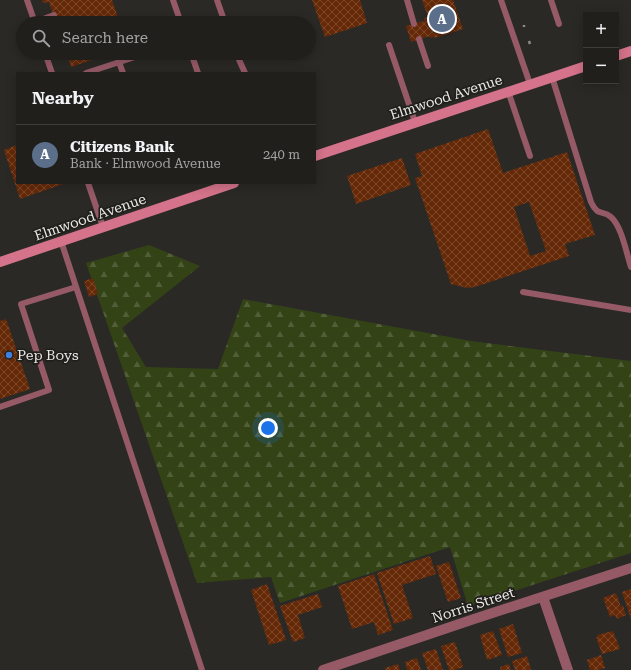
<!DOCTYPE html>
<meta charset="utf-8">
<style>
body{margin:0;font-family:"Roboto Serif",serif;background:#282725;color:#f1f3f6}
.controls{position:absolute;right:12px;top:12px;display:grid;overflow:hidden;border-radius:0px;box-shadow:0 2px 10px #0003}
.controls button{width:36px;height:36px;display:grid;place-items:center;padding:0;border:0;border-bottom:1px solid #3d3d3b;background:#201f1c;color:#f1f3f6;font:20px sans-serif}
.you{position:absolute;left:268px;top:428px;width:14px;height:14px;margin:-10px;border:3px solid #fff;border-radius:50%;background:#1a73e8;box-shadow:0 0 0 6px #1a73e833}
.badge{display:grid;place-items:center;width:26px;height:26px;border-radius:50%;background:#16d5b3;color:#fff;font-size:13px;font-weight:700}
.pin{position:absolute;translate:-50% -50%;border:2px solid #fff;box-shadow:0 1px 4px #0006}
.list{margin:0;padding:0;list-style:none}
h2{display:flex;justify-content:space-between;align-items:center;height:52px;margin:0;padding:0 16px;font-size:17px}
h2 small{font-size:13px;font-weight:400;color:#a2a2a3}
.list li{display:grid;grid-template-columns:26px 1fr auto;gap:12px;align-items:center;box-sizing:border-box;height:60px;padding:0 16px;border-top:1px solid #3d3d3b}
.list b{display:block;font-size:15px;white-space:nowrap}
.list p{margin:0;font-size:13px;white-space:nowrap;color:#a2a2a3}
.list em{font-size:13px;font-style:normal;color:#a2a2a3}
.icon{flex:none;width:22px;height:22px;fill:none;stroke:currentColor;stroke-width:2;stroke-linecap:round;stroke-linejoin:round}
.map{position:relative;flex:none;width:631px;height:670px;overflow:hidden}
.search{position:absolute;background:#201f1c;box-shadow:0 2px 10px #0003;left:16px;top:16px;width:300px;height:44px;display:flex;align-items:center;gap:10px;box-sizing:border-box;padding:0 14px;border-radius:22px;color:#a2a2a3;font-size:15px}
.panel{position:absolute;background:#201f1c;box-shadow:0 2px 10px #0003;left:16px;top:72px;width:300px;height:112px;border-radius:0px}
.map>svg:first-child{display:block}
.forest{fill:url(#forest-firs)}
.building{fill:url(#building-cross-hatch);fill-rule:evenodd}
.lines{fill:none;stroke-linecap:round;stroke-linejoin:round}
.path{stroke:#8c8b88;stroke-width:2.5;stroke-dasharray:4 2;stroke-linecap:butt}
.lane{stroke:#965a67;stroke-width:6}
.street{stroke:#965a67;stroke-width:10}
.secondary{stroke:#d4738a;stroke-width:10}
.shop-dot{fill:#3f7fe0;stroke:#201f1b;stroke-width:1.5}
.labels{text-anchor:middle;dominant-baseline:central;stroke-width:3.5;stroke-linejoin:round;paint-order:stroke}
.street-label{font-size:14px;fill:#e8e7e5;stroke:#201f1b}
.poi-label{font-size:14px;fill:#e8e7e5;stroke:#201f1b;text-anchor:start}
</style>
<div class="map">
<svg width="631" height="670" viewBox="0 0 631 670">
<defs>
<pattern id="forest-firs" width="22" height="20" patternUnits="userSpaceOnUse"><rect width="22" height="20" fill="#334316"/><path d="M5 1l3.5 6h-7zM16 11l3.5 6h-7z" fill="#515e38"/></pattern>
<pattern id="building-cross-hatch" width="8" height="8" patternUnits="userSpaceOnUse"><rect width="8" height="8" fill="#652908"/><path d="M0 0l8 8M0 8l8-8" fill="none" stroke="#7b482c"/></pattern>
</defs>
<rect width="100%" height="100%" fill="#2a2925"/>
<path class="forest" d="M149,245l51,21 -78,62 24,39 72,2 25,-70 228,42 160,20v192l-163,53 -18,-59 -170,56 -9,-26 -74,6 -111,-320z"/>
<path class="building" d="M42,0h70l8,23h-64l-7,-21 -6,1z
M312,0h48l7,23 -42,14z
M422,0h31l10,29 -28,9 -1,-1 -4,1v-2l-19,6 -5,-16 18,-5v-3l4,-1z
M67,53h46l-42,14z
M488,129l15,44 64,-21 28,83 -30,9 4,12 -94,31 -8,1 -16,-4 -36,-106 7,-2 -7,-22zM529,202l17,49 -16,5 -16,-49z
M17,145v38h49l-46,16 -16,-49z
M402,158l9,27 -55,19 -9,-28z
M93,278l5,16 -9,3 -5,-16z
M6,319l24,70 -30,10v-78z
M430,556l6,18 -34,11 11,33 -19,6 -17,-51z
M449,562l12,36 -13,4 -12,-36z
M374,574l19,56 -15,5 -4,-13 -22,7 -14,-43z
M267,584l19,56 -17,5 -18,-55z
M631,589v30l-9,-27z
M616,593l5,14 2,-1 3,9 -9,4 -2,-4 -5,2 -7,-19z
M318,594l4,13 -24,8 7,23 -12,4 -13,-36z
M513,624l9,29 -14,4 -9,-28z
M493,631l9,24 -15,5 -7,-25z
M613,631l7,18 -18,5 -6,-17h2l-1,-2z
M455,642l8,25 -8,3h-6l-8,-24z
M436,649l7,21h-15l-6,-17z
M601,655l4,13 -7,2h-8l-3,-10z
M527,656l4,14h-16l-3,-9z
M417,658l4,12h-14l-2,-8z
M398,664l2,6h-14l-1,-2z
M509,664l2,6h-10l-1,-3z"/>
<g class="lines">
<path class="path" d="M524,25v2
M529,41l1,3"/>
<path class="lane" d="M27,0l8,23
M173,0l8,23
M217,0l8,23
M407,0l7,24
M501,0l29,84
M551,0l8,24
M35,22l19,-7
M419,39l9,27
M389,45l26,77
M45,53l7,20
M191,53l7,20
M236,53l9,20
M119,62l4,11
M86,73l61,-20
M552,77l39,125c8,16 11,7 20,15 11,10 15,35 20,50
M508,91l22,65
M88,183l15,44
M61,241l141,429
M523,292l108,18
M0,407l49,-17 -28,-86 55,-17"/>
<path class="street" d="M543,597l25,73
M323,670l151,-51 157,-51"/>
<path class="secondary" d="M616,56l15,-5
M315,156l271,-90
M0,262l234,-79"/>
</g>
<circle class="shop-dot" cx="9" cy="355" r="4"/>
<g class="labels">
<g class="street-label">
<text transform="translate(446 97) rotate(-18)">Elmwood Avenue</text>
<text transform="translate(90 217) rotate(-19)">Elmwood Avenue</text>
<text transform="translate(473 605) rotate(-18)">Norris Street</text>
</g>
<g class="poi-label">
<text x="17" y="355">Pep Boys</text>
</g>
</g>
</svg>
<div class="controls">
<button>+</button>
<button>−</button>
</div>
<div class="you"></div>
<div class="pin badge" style="left:442px;top:19px;background:#5c6f8a">A</div>
<div class="search"><svg class="icon" aria-label="search" viewBox="0 0 24 24"><circle cx="10" cy="10" r="6"/><path d="M15 15l6 6"/></svg>Search here</div>
<section class="panel">
<h2>Nearby<small></small></h2>
<ul class="list">
<li><span class="badge" style="background:#5c6f8a">A</span><div><b>Citizens Bank</b><p>Bank · Elmwood Avenue</p></div><em>240 m</em></li>
</ul>
</section>
</div>
